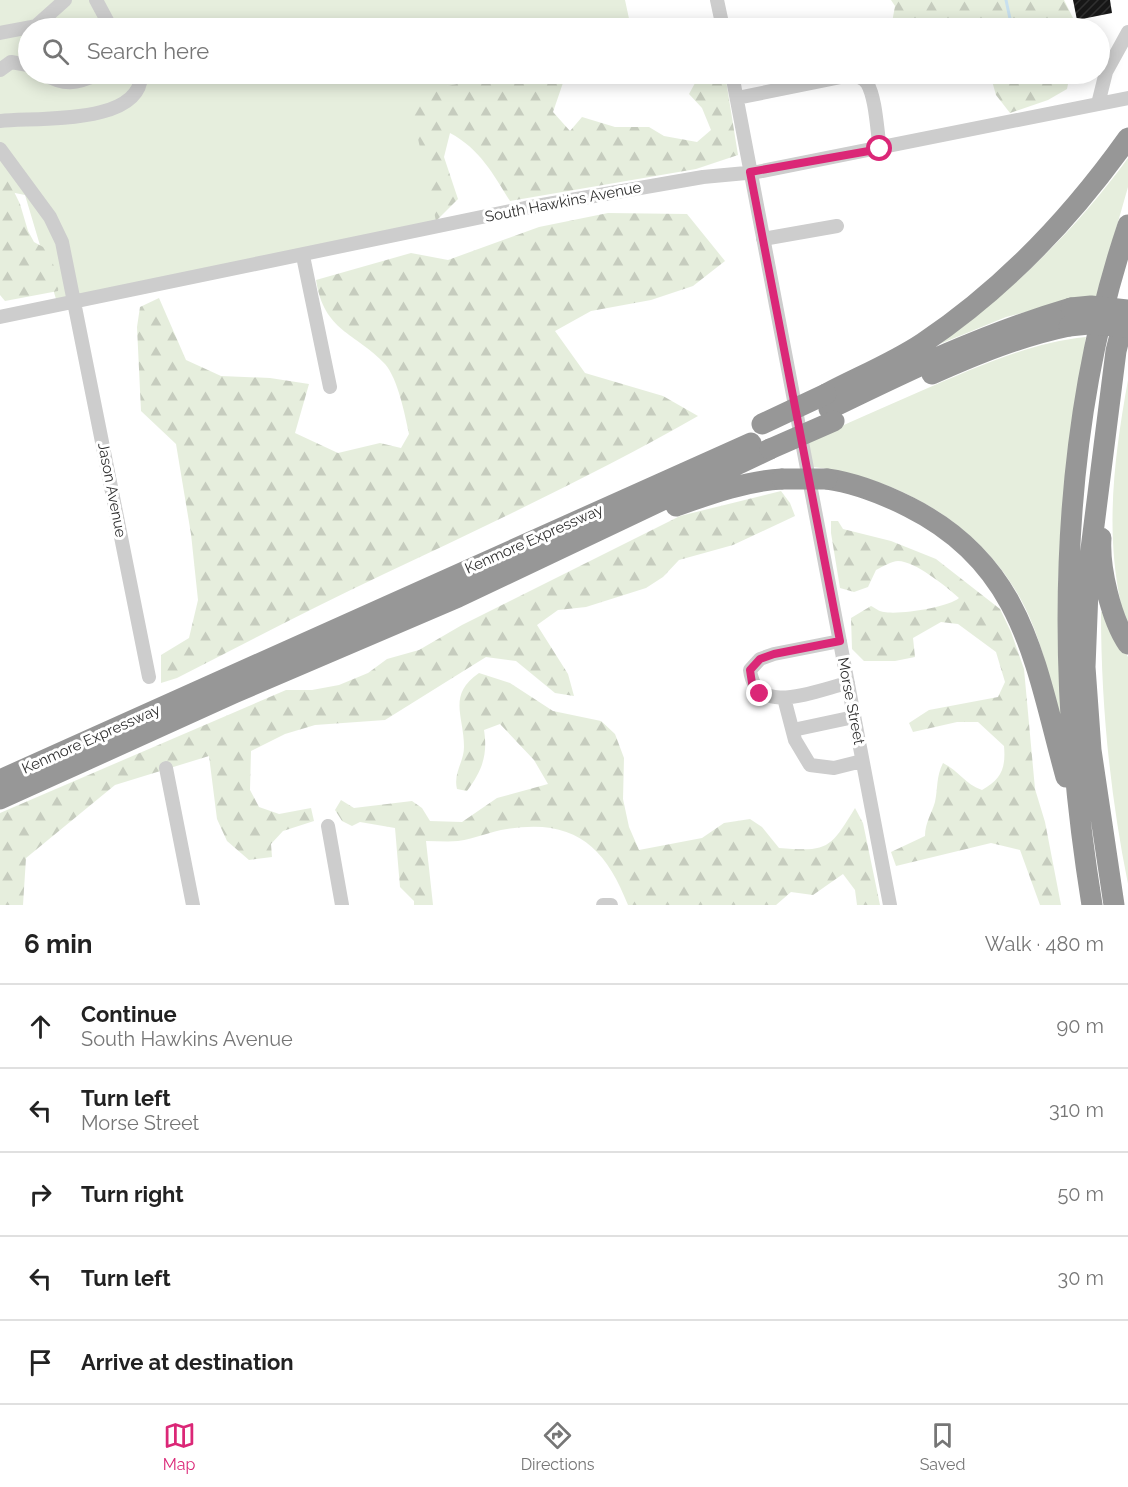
<!DOCTYPE html>
<meta charset="utf-8">
<style>
body{margin:0;font-family:Raleway,sans-serif;background:#f6f6f6;color:#222}
.stop{position:absolute;width:18px;height:18px;margin:-14px;border:4px solid #db2777;border-radius:50%;background:#fff}
.stop.end{background:#db2777;border-color:#fff;box-shadow:0 2px 6px #0008}
.list{margin:0;padding:0;list-style:none}
h2{display:flex;justify-content:space-between;align-items:center;height:78px;margin:0;padding:0 24px;font-size:26px}
h2 small{font-size:20px;font-weight:400;color:#767676}
.list li{display:grid;grid-template-columns:39px 1fr auto;gap:18px;align-items:center;box-sizing:border-box;height:84px;padding:0 24px;border-top:2px solid #e0e0e0}
.list b{display:block;font-size:22px;white-space:nowrap}
.list p{margin:0;font-size:20px;white-space:nowrap;color:#767676}
.list em{font-size:20px;font-style:normal;color:#767676}
.icon{flex:none;width:33px;height:33px;fill:none;stroke:currentColor;stroke-width:2;stroke-linecap:round;stroke-linejoin:round}
.map{position:relative;flex:none;width:1128px;height:905px;overflow:hidden}
.search{position:absolute;background:#fff;box-shadow:0 3px 15px #0003;left:18px;right:18px;top:18px;height:66px;display:flex;align-items:center;gap:15px;box-sizing:border-box;padding:0 21px;border-radius:33px;color:#767676;font-size:22px}
.sheet{height:498px;background:#fff}
nav{display:flex;justify-content:space-around;align-items:center;box-sizing:border-box;height:84px;border-top:2px solid #e0e0e0;background:#fff;font-size:16px;color:#767676}
nav a{display:grid;justify-items:center;gap:3px}
nav .on{color:#db2777}
.map>svg:first-child{display:block}
.grass{fill:#e6eedd}
.forest{fill:url(#forest-firs)}
.lines{fill:none;stroke-linecap:round;stroke-linejoin:round}
.stream{stroke:#c8e0ef;stroke-width:3}
.building{fill:url(#building-hatch)}
.minor{stroke:#cdcdcd;stroke-width:14}
.highway{stroke:#979797;stroke-width:21}
.highway-bridge{stroke:#979797;stroke-width:21}
.route{stroke:#db2777;stroke-width:8}
.labels{text-anchor:middle;dominant-baseline:central;stroke-width:6;stroke-linejoin:round;paint-order:stroke}
.street-label{font-size:15px;fill:#303030;stroke:#fff}
</style>
<div class="map">
<svg width="1128" height="905" viewBox="0 0 1128 905">
<defs>
<pattern id="forest-firs" width="22" height="20" patternUnits="userSpaceOnUse" patternTransform="scale(1.5)"><rect width="22" height="20" fill="#e6eedd"/><path d="M5 1l3.5 6h-7zM16 11l3.5 6h-7z" fill="#c6ccbe"/></pattern>
<pattern id="building-hatch" width="6" height="6" patternUnits="userSpaceOnUse" patternTransform="scale(1.5)"><rect width="6" height="6" fill="#171717"/><path d="M-1 1l2-2M0 6l6-6M5 7l2-2" fill="none" stroke="#303030"/></pattern>
</defs>
<rect width="100%" height="100%" fill="#fff"/>
<path class="grass" d="M0,0h625l6,28h-603v46h483l-64,12 -11,135 -380,78 -31,-104 -25,-5z
M1128,158v29l-32,112 -46,7 -44,11 -66,27c72,-53 135,-113 188,-186z
M1086,337l-21,148 -7,99 6,137h-4c-9,-36 -16,-71 -31,-105 -38,-86 -125,-138 -216,-149l-5,-24c37,-20 75,-35 113,-52 54,-23 106,-48 165,-54z
M1128,380v249c-6,-8 -6,-20 -8,-30 -15,-73 -5,-147 8,-219z
M1101,612h3l24,45v227c-18,-90 -27,-180 -27,-272z"/>
<path class="forest" d="M891,0h173l14,28h-187l4,-22z
M507,74h59l-13,38 17,19 12,-14 33,10h34l15,9 33,6 14,-12 -9,-22 -13,-14 11,-20h25l13,81 -42,14 -186,32c-17,-27 -30,-52 -60,-68l-6,24 14,42 -22,22 -26,-119 37,-16z
M990,74h80l-3,15 -19,11 -38,13 -14,-18z
M0,163l20,41 8,27 6,11 9,5 17,29 -2,15 -53,10 -5,-6z
M608,213l79,1 38,47 -32,25 -42,14 -60,11 -36,20 30,42 78,23 35,20c-102,58 -208,108 -314,158 -70,33 -138,69 -207,104l-16,5v-28l28,-17 9,-38 -7,-66 -15,-90 -35,-33 -4,-84 3,-20 19,-9 27,62 35,16 49,2 39,6 -14,49 43,20 42,-10 21,5 8,-14c-4,-19 -11,-55 -24,-70 -30,-32 -61,-32 -69,-84l95,-27 37,7 91,-33z
M781,491l9,12 5,13 -62,29 -54,15 -16,17 -17,11 -60,19 -28,3 -21,15 31,49 6,22 -19,-3 -39,-32 -30,-4 -101,63 -70,5 -30,9 -34,17 -1,39 9,17 20,7 32,-6 3,13 -31,10 -12,13 1,13 -23,3 -22,-19 -10,-22 -8,-63 -94,29 -89,73 -3,47h-23v-92l286,-123h26l27,-5 29,-12 19,-14 32,-9 43,-25 218,-109z
M831,521h7l5,8 48,12 45,18 64,50 11,23 13,37 11,120 10,33 16,83h-21l-20,-55 -29,-7 -95,23 -5,-14 34,-16c0,-13 6,-21 10,-34 3,-14 1,-25 8,-39 16,8 22,21 39,27 19,-11 24,-21 22,-44l-26,-24h-21l-44,10 -4,-9 20,-13 69,-13 7,-15 -9,-30 -38,-28 -17,-2 -28,16 2,19 -20,4h-31l-12,-12 -1,-31 20,-12c4,2 9,6 13,6 16,3 65,-5 75,-14 -12,-11 -44,-37 -61,-37 -6,0 -16,6 -22,9l-8,17 -14,5 -14,-4 -9,-55z
M479,673l31,10 43,28 48,10 14,13 9,24 -1,41 6,28 10,23 63,-12 22,-15 26,-4 12,8 17,21c49,4 51,1 76,-40l8,15 17,82h-23l-2,-15 -12,-16 -30,21 -22,-3 -15,13h-148c-23,-59 -54,-87 -121,-76 -16,2 -32,10 -49,12 -10,1 -21,0 -32,0l7,64h-19v-4l-14,-14 -5,-59 -35,-6 -8,4 -10,-5 -7,-11 6,-10 13,8 58,-7 10,7 8,13 32,1 35,-24 51,-14 -14,-24 -34,-36 -16,6c4,25 -2,41 -17,61l-10,-2c-4,-16 7,-27 7,-42 0,-31 -17,-52 15,-74z"/>
<g class="lines">
<path class="stream" d="M1006,0l6,28
M1022,74l1,6"/>
</g>
<path class="building" d="M1073,0h37l2,13 -35,7z"/>
<g class="lines">
<path class="minor" d="M96,0l15,28
M717,0l6,28
M0,33l36,-7 29,-26
M0,70l11,-8 17,3
M44,74c20,12 33,10 54,0
M732,74l158,831
M737,98l114,-23c6,1 12,2 16,8 9,15 10,48 13,66
M1098,104l8,-32 22,-40
M0,121c35,-4 142,5 141,-47
M0,149l50,68 12,25 87,435
M763,239l74,-13
M303,256l27,131
M0,317l525,-109 178,-31 54,-5 371,-74
M840,641l-66,13 -14,5 -10,11c6,48 67,20 98,13
M784,698l11,42 15,25 24,3 28,-7
M793,730l61,-13
M166,768l27,137
M328,826l14,79
M603,905h8"/>
<path class="highway" d="M932,374c45,-20 89,-38 137,-48
M826,394c32,-17 67,-31 97,-51 82,-55 148,-125 205,-205
M829,409c82,-40 154,-75 242,-101
M827,479c29,4 56,15 82,28 116,58 126,158 157,270
M676,506c34,-12 70,-25 106,-27
M1101,538c-2,30 10,81 27,106
M0,780l751,-337
M0,799l234,-106 224,-96 312,-148
M1092,905c-36,-223 -37,-464 36,-680
M1114,905l-23,-155 -6,-83 4,-102 27,-214 10,-40"/>
<path class="highway-bridge" d="M1071,308l20,-2 37,4
M1069,326l20,-2 39,3
M762,424l64,-30
M770,449l64,-28
M782,479h45"/>
</g>
<g class="lines">
<path class="route" d="M760,694l-8,-11 -2,-13 10,-11 14,-5 66,-13 -90,-469 130,-23"/>
</g>
<g class="labels">
<g class="street-label">
<text transform="translate(563 202) rotate(-11)">South Hawkins Avenue</text>
<text transform="translate(112 490) rotate(79)">Jason Avenue</text>
<text transform="translate(534 539) rotate(-24)">Kenmore Expressway</text>
<text transform="translate(851 701) rotate(79)">Morse Street</text>
<text transform="translate(91 739) rotate(-24)">Kenmore Expressway</text>
</g>
</g>
</svg>
<div class="stop" style="left:880px;top:149px"></div>
<div class="stop end" style="left:760px;top:694px"></div>
<div class="search"><svg class="icon" aria-label="search" viewBox="0 0 24 24"><circle cx="10" cy="10" r="6"/><path d="M15 15l6 6"/></svg>Search here</div>
</div>
<section class="sheet">
<h2>6 min<small>Walk · 480 m</small></h2>
<ul class="list">
<li><svg class="icon" aria-label="ahead" viewBox="0 0 24 24"><path d="M12 20V5M6 11l6-6 6 6"/></svg><div><b>Continue</b><p>South Hawkins Avenue</p></div><em>90 m</em></li>
<li><svg class="icon" aria-label="left" viewBox="0 0 24 24"><path d="M17 20v-9H6M10 6l-5 5 5 5"/></svg><div><b>Turn left</b><p>Morse Street</p></div><em>310 m</em></li>
<li><svg class="icon" aria-label="right" viewBox="0 0 24 24"><path d="M7 20v-9h11M14 6l5 5-5 5"/></svg><div><b>Turn right</b></div><em>50 m</em></li>
<li><svg class="icon" aria-label="left" viewBox="0 0 24 24"><path d="M17 20v-9H6M10 6l-5 5 5 5"/></svg><div><b>Turn left</b></div><em>30 m</em></li>
<li><svg class="icon" aria-label="arrive" viewBox="0 0 24 24"><path d="M6 21V4h12l-3 4 3 4H6"/></svg><div><b>Arrive at destination</b></div></li>
</ul>
</section>
<nav>
<a class="on"><svg class="icon" aria-label="map" viewBox="0 0 24 24"><path d="M3 6l6-2 6 2 6-2v14l-6 2-6-2-6 2zM9 4v14M15 6v14"/></svg>Map</a>
<a><svg class="icon" aria-label="directions" viewBox="0 0 24 24"><path d="M12 3l9 9-9 9-9-9zM9 14v-3h6M13 9l2 2-2 2"/></svg>Directions</a>
<a><svg class="icon" aria-label="saved" viewBox="0 0 24 24"><path d="M7 4h10v16l-5-4-5 4z"/></svg>Saved</a>
</nav>
